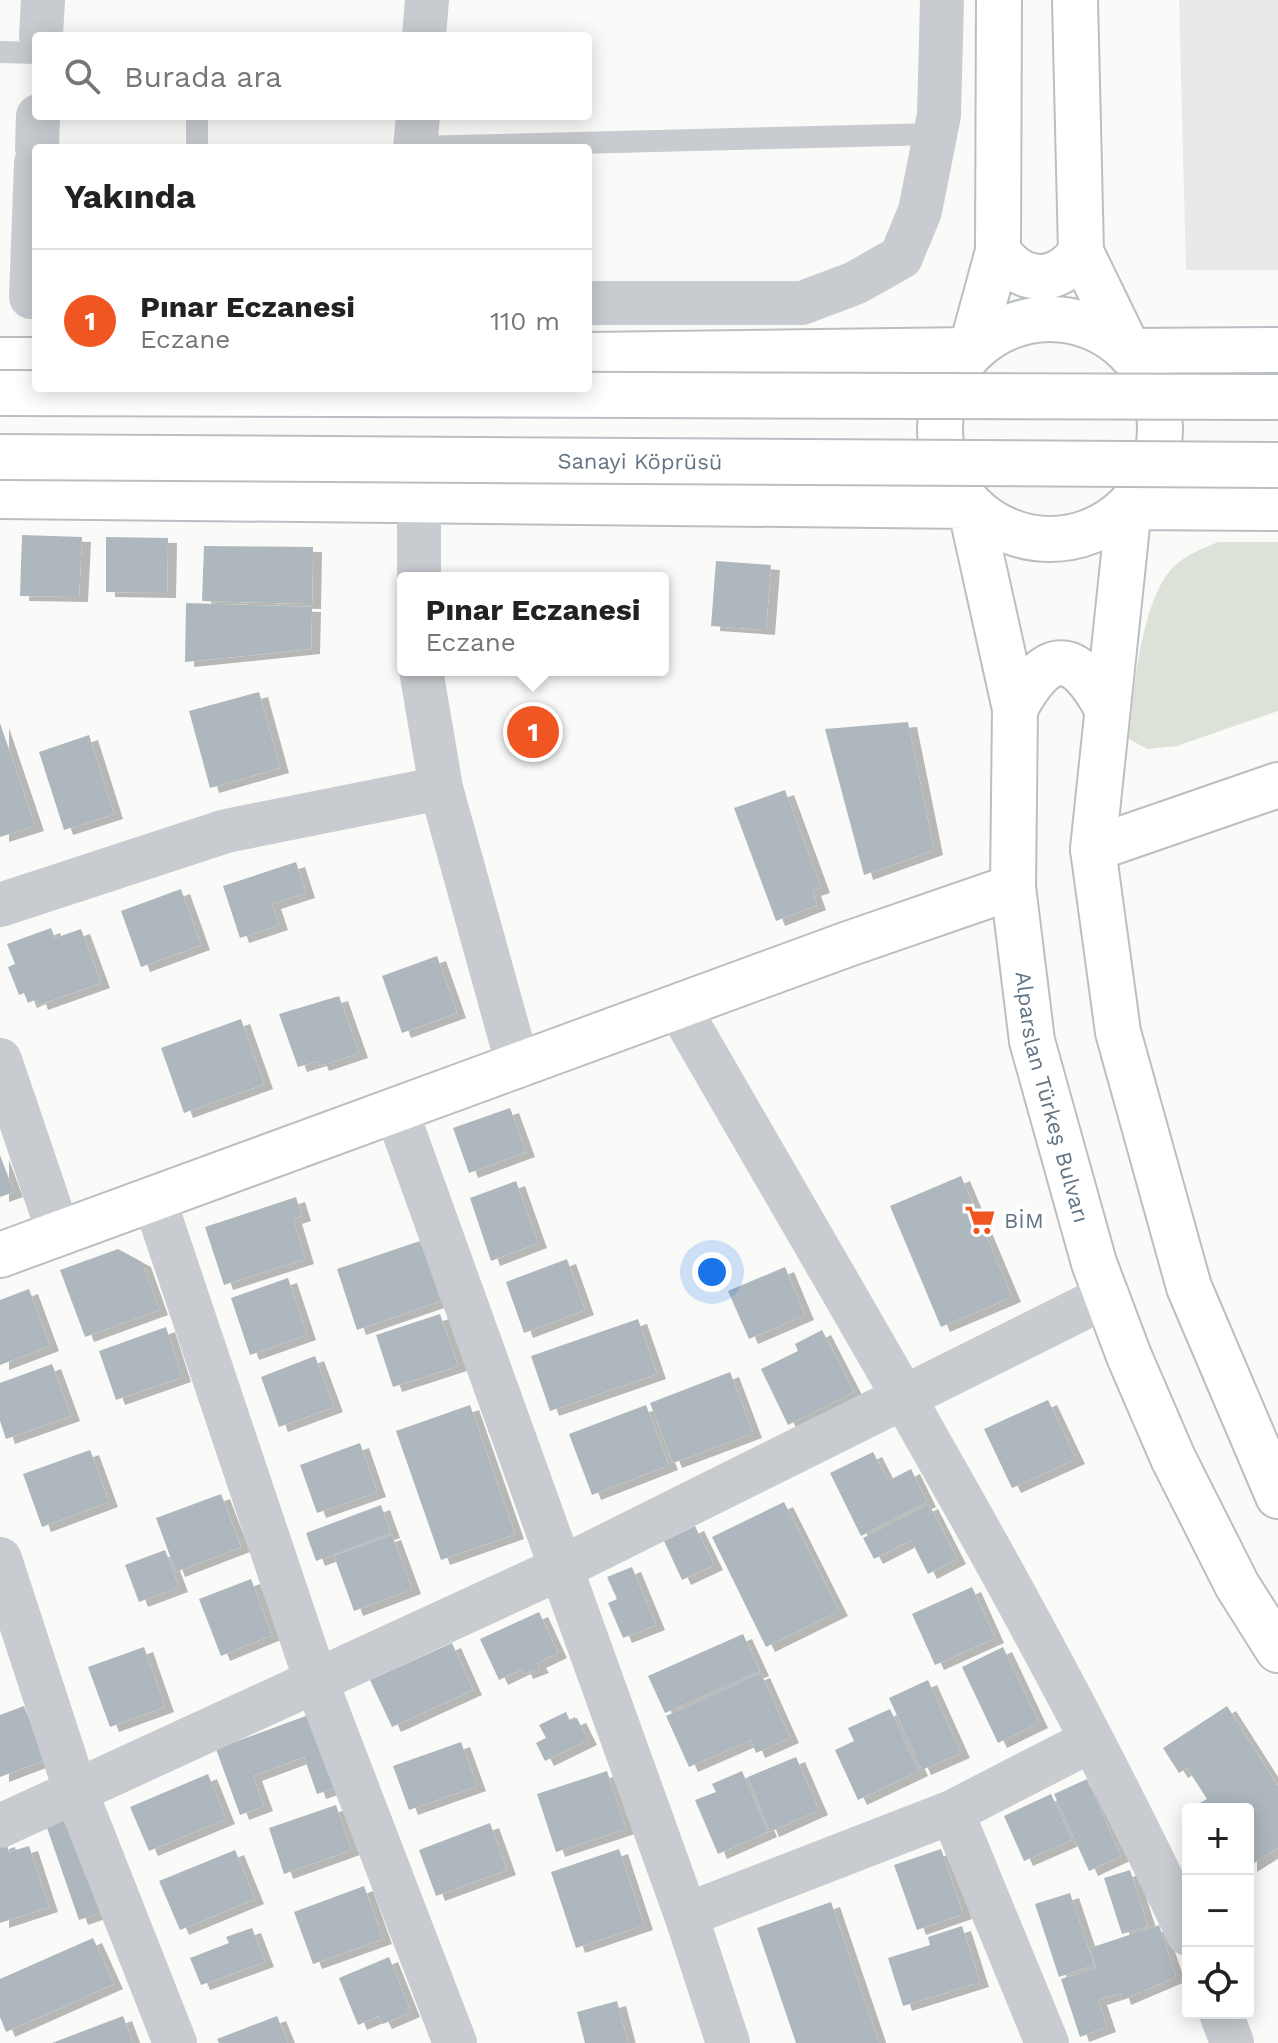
<!DOCTYPE html>
<html lang="tr">
<meta charset="utf-8">
<style>
body{margin:0;font-family:"Work Sans",sans-serif;background:#f6f6f6;color:#222}
.controls{position:absolute;right:24px;bottom:24px;display:grid;overflow:hidden;border-radius:8px;box-shadow:0 4px 20px #0003}
.controls button{width:72px;height:72px;display:grid;place-items:center;padding:0;border:0;border-bottom:2px solid #e0e0e0;background:#fff;color:#222;font:40px sans-serif}
.you{position:absolute;left:712px;top:1272px;width:28px;height:28px;margin:-20px;border:6px solid #fff;border-radius:50%;background:#1a73e8;box-shadow:0 0 0 12px #1a73e833}
.badge{display:grid;place-items:center;width:52px;height:52px;border-radius:50%;background:#f05622;color:#fff;font-size:26px;font-weight:700}
.pin{position:absolute;translate:-50% -50%;border:4px solid #fff;box-shadow:0 2px 8px #0006}
.popup{position:absolute;left:397px;top:572px;width:272px;height:104px;box-sizing:border-box;display:grid;place-content:center;border-radius:8px;background:#fff;filter:drop-shadow(0 2px 6px #0005);font-size:26px;white-space:nowrap;color:#767676}
.popup b{font-size:30px;color:#222}
.popup::after{content:'';position:absolute;left:50%;top:100%;margin-left:-16px;border:16px solid transparent;border-top-color:#fff}
.list{margin:0;padding:0;list-style:none}
h2{display:flex;justify-content:space-between;align-items:center;height:104px;margin:0;padding:0 32px;font-size:34px}
h2 small{font-size:26px;font-weight:400;color:#767676}
.list li{display:grid;grid-template-columns:52px 1fr auto;gap:24px;align-items:center;box-sizing:border-box;height:144px;padding:0 32px;border-top:2px solid #e0e0e0}
.list b{display:block;font-size:30px;white-space:nowrap}
.list p{margin:0;font-size:26px;white-space:nowrap;color:#767676}
.list em{font-size:26px;font-style:normal;color:#767676}
.icon{flex:none;width:44px;height:44px;fill:none;stroke:currentColor;stroke-width:2;stroke-linecap:round;stroke-linejoin:round}
.map{position:relative;flex:none;width:1278px;height:2043px;overflow:hidden}
.search{position:absolute;background:#fff;box-shadow:0 4px 20px #0003;left:32px;top:32px;width:560px;height:88px;display:flex;align-items:center;gap:20px;box-sizing:border-box;padding:0 28px;border-radius:8px;color:#767676;font-size:30px}
.panel{position:absolute;background:#fff;box-shadow:0 4px 20px #0003;left:32px;top:144px;width:560px;height:248px;border-radius:8px}
.map>svg:first-child{display:block}
.built{fill:#e8e9e9}
.green{fill:#dce2d8}
.building{fill:#aeb7bd;filter:url(#shadow)}
.lines{fill:none;stroke-linecap:round;stroke-linejoin:round}
.secondary-casing{stroke:#babfc4;stroke-width:48}
.primary-casing{stroke:#bbbfc3;stroke-width:48}
.lane{stroke:#c8ccd0;stroke-width:22}
.street{stroke:#c8ccd0;stroke-width:44}
.secondary{stroke:#fff;stroke-width:44}
.primary{stroke:#fff;stroke-width:44}
.secondary-bridge-casing{stroke:#babfc4;stroke-width:48;stroke-linecap:butt}
.secondary-bridge{stroke:#fff;stroke-width:44}
.labels{text-anchor:middle;dominant-baseline:central;stroke-width:8;stroke-linejoin:round;paint-order:stroke}
.street-label{font-size:22px;fill:#637585;stroke:#fff}
.poi-label{font-size:22px;fill:#637585;stroke:#fff;text-anchor:start}
</style>
<div class="map">
<svg width="1278" height="2043" viewBox="0 0 1278 2043">
<defs>
<filter id="shadow"><feDropShadow dx="9" dy="5" stdDeviation="0" flood-color="#0004"/></filter>
</defs>
<rect width="100%" height="100%" fill="#fafaf8"/>
<path class="built" d="M1179,0h99v270h-92z"/>
<path class="green" d="M1218,542h60v169l-101,35 -30,3 -18,-10c4,-46 11,-125 37,-163 12,-18 33,-26 52,-34z"/>
<path class="building" d="M22,535l60,2 -3,60 -59,-1z
M106,537l62,1 -1,55 -61,-1z
M204,546l109,1 -1,57 -110,-3z
M716,561l55,4 -5,65 -55,-4z
M186,603l126,4 -1,42 -126,13z
M259,692l21,76 -70,20 -21,-77z
M908,722l26,128 -70,25 -39,-146z
M0,723l35,103 -35,11z
M89,735l25,79 -50,16 -25,-78z
M785,790l36,98 -9,3 5,14 -41,16 -42,-113z
M296,862l10,31 -34,11 7,21 -39,13 -17,-52z
M181,889l20,56 -60,22 -20,-56z
M51,928l4,10 26,-9 20,54 -62,22 -2,-6 -9,4 -4,-10 -5,2 -11,-28 7,-3 -8,-20z
M437,956l20,57 -55,20 -20,-57z
M339,996l20,57 -39,13 -2,-5 -20,6 -19,-53z
M241,1019l23,65 -80,29 -23,-65z
M510,1108l16,44 -57,21 -16,-45z
M0,1155l14,37 -14,5z
M961,1176l51,121 -71,30 -51,-121z
M516,1181l22,62 -47,18 -21,-63z
M296,1197l6,19 -9,3 12,40 -81,26 -19,-58z
M420,1241l21,60 -84,29 -20,-61z
M118,1249l24,13 17,48 -74,27 -25,-67z
M567,1259l18,51 -61,23 -18,-51z
M785,1267l20,48 -56,24 -21,-48z
M288,1278l19,57 -57,20 -19,-57z
M29,1289l21,57 -50,19v-65z
M440,1314l18,52 -65,21 -17,-52z
M638,1319l19,55 -107,37 -19,-55z
M166,1327l16,50 -66,23 -17,-49z
M822,1330l32,62 -66,33 -27,-56 37,-18 -3,-7z
M315,1356l19,51 -55,20 -18,-50z
M52,1364l19,52 -65,23 -6,-18v-38z
M730,1372l23,61 -80,30 -23,-60z
M1048,1400l28,59 -64,29 -28,-59z
M470,1405l45,129 -74,26 -45,-129z
M646,1405l23,60 -77,30 -23,-61z
M360,1443l17,49 -60,21 -17,-48z
M90,1450l19,52 -67,25 -19,-53z
M873,1452l15,29 23,-12 16,33 -66,34 -31,-63z
M221,1494l20,53 -65,25 -20,-54z
M784,1502l55,109 -73,36 -54,-110z
M929,1504l28,55 -29,15 -17,-34 -37,19 -11,-21z
M381,1505l10,28 -75,28 -10,-28z
M695,1526l19,39 -32,15 -18,-39z
M392,1535l20,54 -58,22 -20,-55z
M165,1550l14,37 -40,15 -14,-37z
M632,1567l24,58 -33,13 -15,-35 9,-4 -10,-22z
M251,1579l21,56 -51,21 -22,-57z
M972,1587l23,51 -60,27 -23,-51z
M539,1612l19,41 -21,10 3,5 -16,6 -2,-5 -23,11 -19,-41z
M743,1634l17,37 -95,42 -17,-37z
M452,1643l21,47 -81,37 -22,-47z
M144,1647l21,60 -55,20 -22,-60z
M1003,1647l36,76 -41,20 -36,-76z
M761,1673l29,65 -34,15 -5,-13 -62,27 -23,-51z
M928,1680l33,73 -39,17 -33,-72z
M24,1706l21,54 -45,17v-62z
M1227,1706l51,80v62l-30,19v-58h-44l-4,-6 7,-4 -20,-31 -8,5 -16,-25z
M890,1709l29,62 -61,29 -23,-50 19,-9 -6,-13z
M566,1712l4,9 7,-3 11,22 -43,21 -9,-18 10,-5 -7,-13z
M311,1714l27,73 -21,7 -13,-37 -51,19 11,30 -24,9 -24,-66z
M461,1742l16,44 -68,24 -16,-44z
M796,1757l23,53 -49,22 -22,-55z
M607,1771l19,58 -70,23 -19,-58z
M742,1771l26,61 -50,22 -23,-54 21,-8 -4,-8z
M208,1774l18,45 -77,32 -19,-44z
M1087,1779l34,77 -32,15 -35,-77z
M1051,1794l21,46 -48,21 -20,-45z
M336,1805l15,45 -67,24 -15,-46z
M69,1817l33,95 -23,8 -33,-95z
M490,1823l17,47 -71,26 -17,-46z
M6,1842l3,10 20,-6 20,61 -49,16v-79z
M619,1849l25,76 -68,23 -25,-76z
M941,1849l22,65 -46,16 -23,-65z
M235,1850l20,49 -75,31 -21,-49z
M1130,1870l18,56 -26,8 -18,-56z
M364,1886l19,53 -70,25 -19,-52z
M1070,1893l24,72 -35,12 -24,-73z
M831,1902l48,141h-83l-39,-115z
M1159,1925l17,52 -54,23 -2,-7 -22,7 9,27 -27,10 -19,-58 35,-11 -6,-20z
M962,1926l18,56 -77,24 -15,-48 42,-13 -2,-8z
M252,1928l13,34 -64,23 -11,-27 39,-15 -3,-6z
M93,1938l21,46 -108,48 -6,-15v-38z
M389,1957l22,55 -28,12 -4,-8 -21,9 -19,-47z
M617,2001l11,42h-43l-8,-31z
M123,2016l10,27h-81z
M277,2016l11,27h-69l-2,-4z"/>
<g class="lines">
<g class="secondary-casing">
<g id="secondary">
<circle cx="1050" cy="429" r="110"/>
<path d="M1129,351l149,-1"/>
<path d="M588,355l383,-5"/>
<path d="M0,360h36"/>
<path id="s1" d="M0,496l970,10 45,203 -2,178 19,154 62,222 35,93 44,102 64,127 41,65"/>
<path d="M1278,508l-149,-1 -36,342 25,183 71,255 89,209"/>
<path d="M1015,709c32,-61 60,-61 92,0"/>
<path d="M1093,849l185,-64"/>
<path d="M0,1255l848,-311 165,-57"/>
</g>
</g>
<g class="primary-casing">
<path id="primary" d="M1075,0l6,252 48,99
M998,251c24,34 59,35 83,1
M971,350l27,-99 1,-251"/>
</g>
<path class="lane" d="M0,52l36,1
M415,147l521,-13
M197,148v-32"/>
<path class="street" d="M41,36l2,-36
M424,36l3,-36
M37,148l1,-32
M415,148l3,-32
M31,297l5,-134
M588,303h214l53,-20 46,-26 19,-46 19,-96 3,-115
M419,502v76
M421,670l20,118 77,278
M0,905l226,-74 215,-43
M678,1006c175,306 360,609 510,928
M0,1060l59,174
M396,1110l290,805 42,128
M154,1199l162,482 139,362
M0,1559l76,233 99,251
M952,1812l95,231
M0,1826l561,-258 546,-272
M686,1915l266,-103 140,-72
M1221,2013l11,30"/>
<use href="#secondary" class="secondary"/>
<use href="#primary" class="primary"/>
<g class="secondary-bridge-casing">
<g id="secondary-bridge">
<path d="M0,393l1278,4"/>
<path id="s2" d="M0,457l1278,8"/>
</g>
</g>
<use href="#secondary-bridge" class="secondary-bridge"/>
</g>
<defs>
<g id="supermarket-bare" transform="scale(2.4)"><path d="M-6-5.5h2.5l.6 2H6L4.5 2H-2.5L-4.4-4H-6ZM-1.5 3.2a1.3 1.3 0 1 0 .1 0ZM3 3.2a1.3 1.3 0 1 0 .1 0Z" fill="#f05622" stroke="#fff" stroke-width="2.5" paint-order="stroke"/></g>
</defs>
<g fill-rule="evenodd">
<use href="#supermarket-bare" x="980" y="1220"/>
</g>
<g class="labels">
<g class="street-label">
<text stroke="none"><textPath href="#s2" startOffset="640">Sanayi Köprüsü</textPath></text>
<text stroke="none"><textPath href="#s1" startOffset="1570">Alparslan Türkeş Bulvarı</textPath></text>
</g>
<g class="poi-label">
<text x="1004" y="1220">BİM</text>
</g>
</g>
</svg>
<div class="controls">
<button>+</button>
<button>−</button>
<button><svg class="icon" aria-label="locate" viewBox="0 0 24 24"><circle cx="12" cy="12" r="6"/><path d="M12 2v4M12 18v4M2 12h4M18 12h4"/></svg></button>
</div>
<div class="you"></div>
<div class="pin badge" style="left:533px;top:732px">1</div>
<div class="popup"><b>Pınar Eczanesi</b>Eczane</div>
<div class="search"><svg class="icon" aria-label="search" viewBox="0 0 24 24"><circle cx="10" cy="10" r="6"/><path d="M15 15l6 6"/></svg>Burada ara</div>
<section class="panel">
<h2>Yakında<small></small></h2>
<ul class="list">
<li><span class="badge">1</span><div><b>Pınar Eczanesi</b><p>Eczane</p></div><em>110 m</em></li>
</ul>
</section>
</div>
